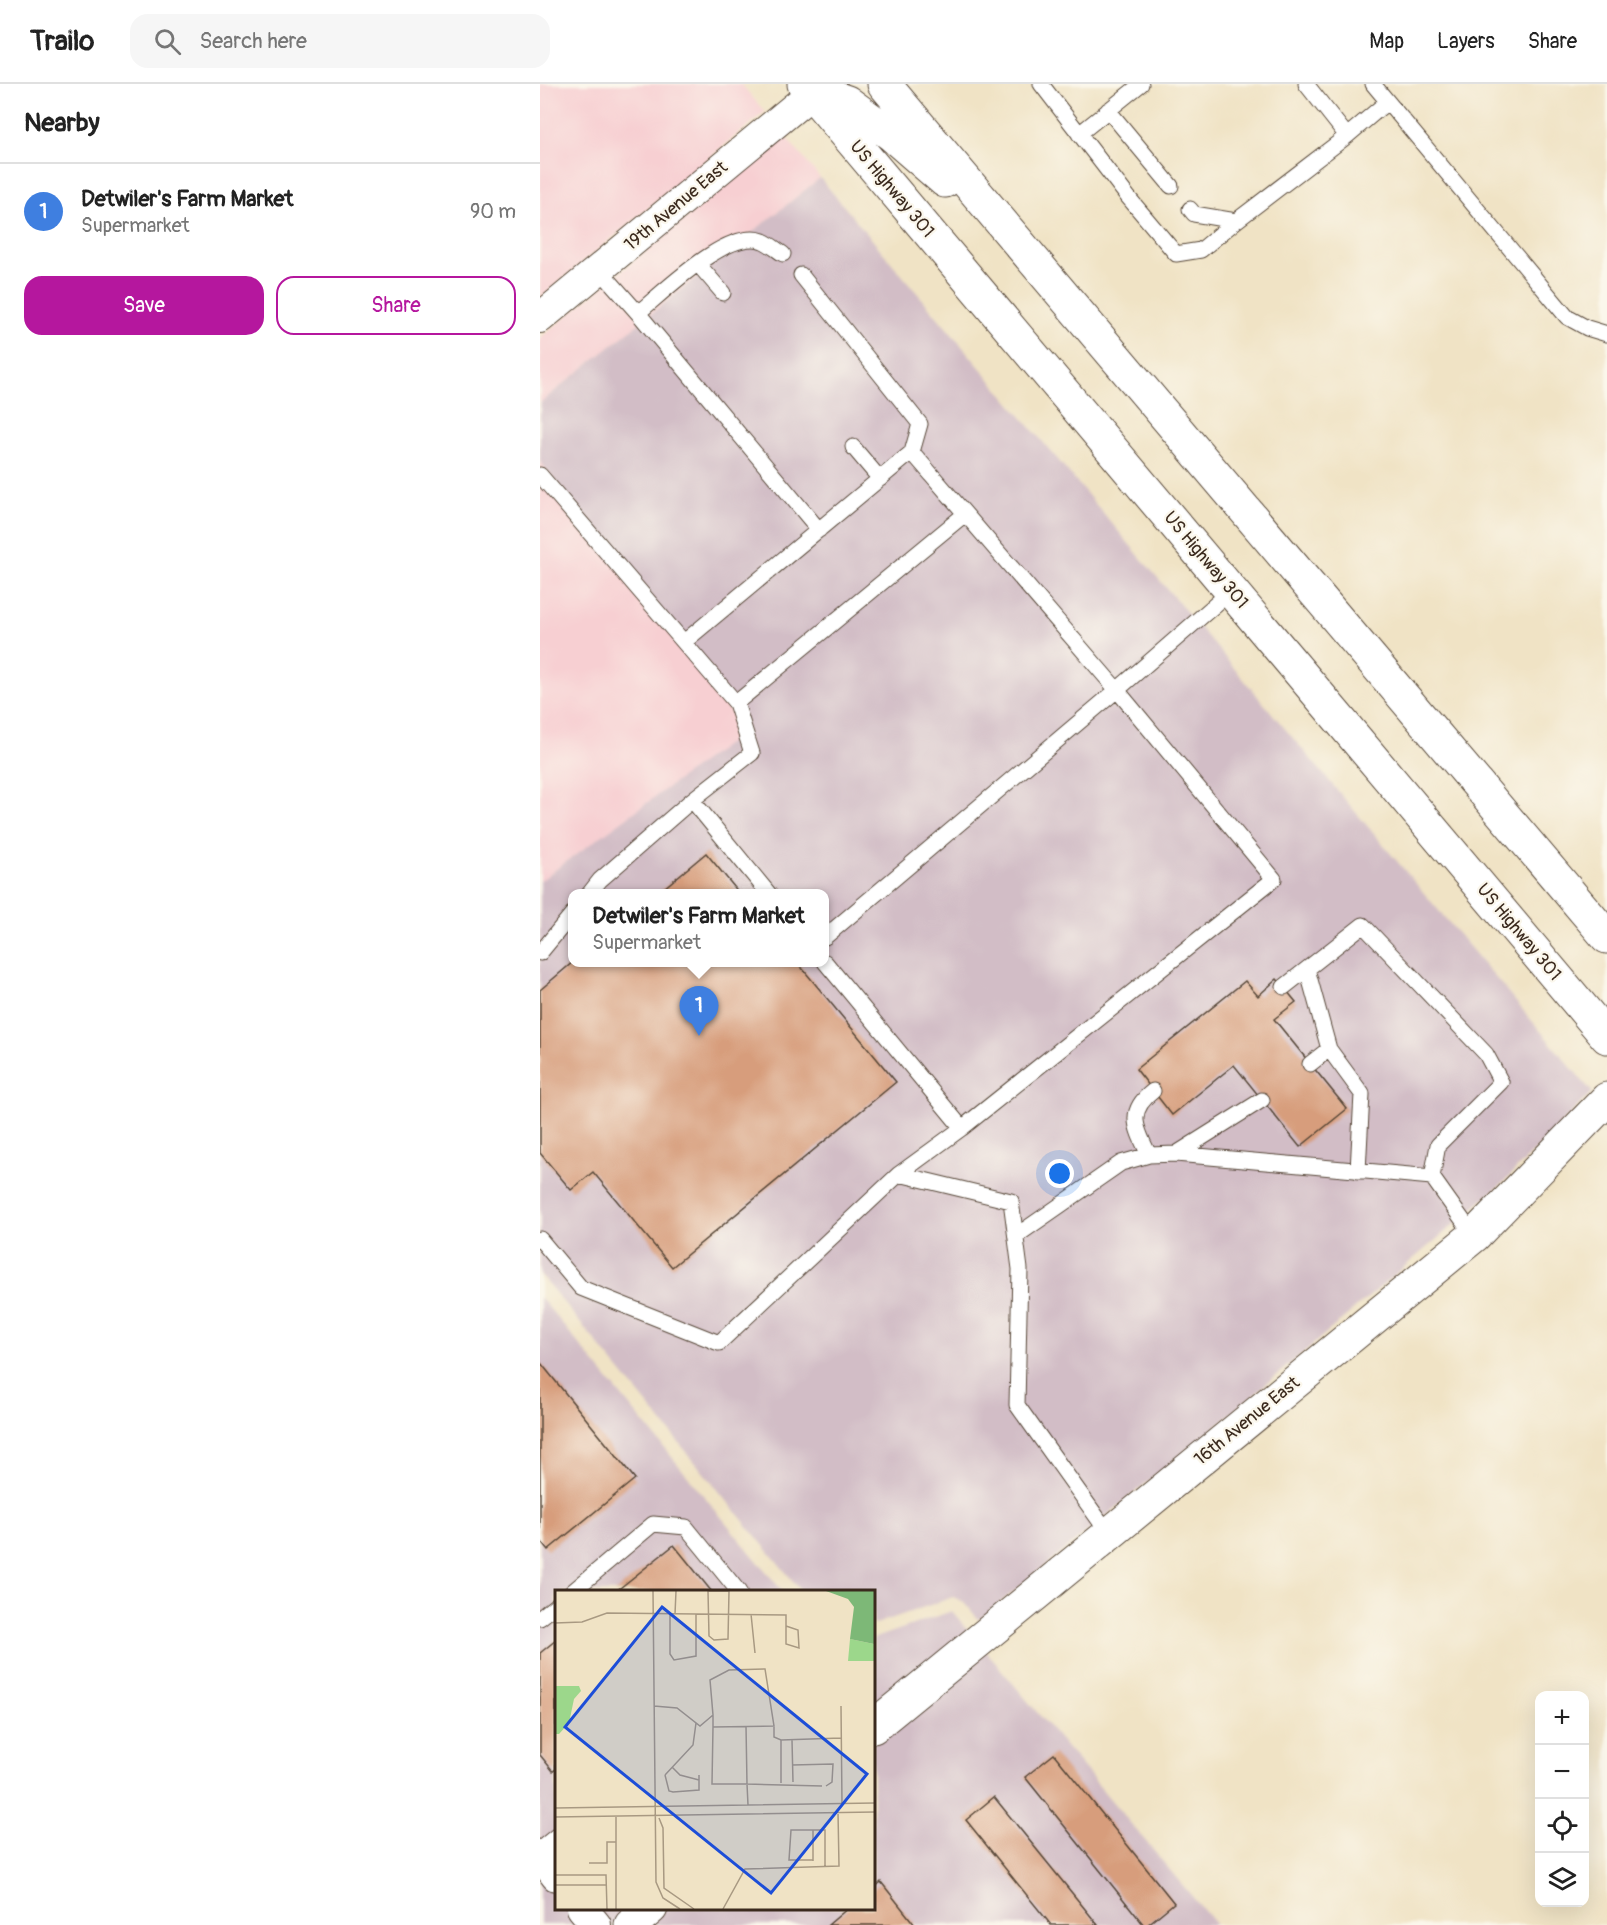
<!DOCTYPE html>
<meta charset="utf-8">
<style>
body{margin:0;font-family:Pangolin,sans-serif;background:#f6f6f6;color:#222}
.controls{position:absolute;right:18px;bottom:18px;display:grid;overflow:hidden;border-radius:12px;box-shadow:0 6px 24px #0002}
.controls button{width:54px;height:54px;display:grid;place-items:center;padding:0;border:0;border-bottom:2px solid #e0e0e0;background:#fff;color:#222;font:30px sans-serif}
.you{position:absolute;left:520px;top:1090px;width:21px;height:21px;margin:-15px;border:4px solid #fff;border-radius:50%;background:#1a73e8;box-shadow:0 0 0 9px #1a73e833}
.badge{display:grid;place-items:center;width:39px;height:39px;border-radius:50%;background:#b5179e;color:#fff;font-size:20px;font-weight:700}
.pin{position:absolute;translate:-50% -50px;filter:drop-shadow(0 2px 3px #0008)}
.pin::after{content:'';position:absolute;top:32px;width:21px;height:18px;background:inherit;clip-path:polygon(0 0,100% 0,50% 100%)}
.popup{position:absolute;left:28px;top:805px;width:261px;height:78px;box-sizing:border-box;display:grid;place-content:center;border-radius:12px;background:#fff;filter:drop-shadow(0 2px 4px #0005);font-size:20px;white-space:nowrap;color:#767676}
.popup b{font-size:22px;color:#222}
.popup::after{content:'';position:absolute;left:50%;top:100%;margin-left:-12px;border:12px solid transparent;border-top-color:#fff}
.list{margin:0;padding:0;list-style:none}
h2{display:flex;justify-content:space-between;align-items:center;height:78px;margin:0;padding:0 24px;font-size:26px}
h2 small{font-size:20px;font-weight:400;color:#767676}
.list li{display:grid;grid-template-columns:39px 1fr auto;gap:18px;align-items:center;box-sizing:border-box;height:96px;padding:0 24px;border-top:2px solid #e0e0e0}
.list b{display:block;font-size:22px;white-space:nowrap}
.list p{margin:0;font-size:20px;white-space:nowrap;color:#767676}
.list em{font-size:20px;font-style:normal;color:#767676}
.actions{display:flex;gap:12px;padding:18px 24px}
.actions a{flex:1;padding:14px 0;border:2px solid #b5179e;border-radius:18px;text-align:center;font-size:21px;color:#b5179e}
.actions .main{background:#b5179e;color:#fff}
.icon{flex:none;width:33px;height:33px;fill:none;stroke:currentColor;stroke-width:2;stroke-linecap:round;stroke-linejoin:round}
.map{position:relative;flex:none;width:1067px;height:1841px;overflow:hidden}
header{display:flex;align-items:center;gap:36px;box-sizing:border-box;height:84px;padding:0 30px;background:#fff;border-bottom:2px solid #e0e0e0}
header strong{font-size:28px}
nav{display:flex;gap:33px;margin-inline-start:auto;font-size:21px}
.search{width:420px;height:54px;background:#f6f6f6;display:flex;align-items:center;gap:15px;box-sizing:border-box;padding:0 21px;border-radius:18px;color:#767676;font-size:22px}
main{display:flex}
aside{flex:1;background:#fff}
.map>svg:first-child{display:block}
.built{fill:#f7cfd2}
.industrial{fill:#d2bdc6;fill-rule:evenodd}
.building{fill:#d79d7c}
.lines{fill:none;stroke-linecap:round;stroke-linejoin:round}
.service-casing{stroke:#564637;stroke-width:17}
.minor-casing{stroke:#564637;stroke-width:32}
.tertiary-casing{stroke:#564637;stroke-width:35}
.primary-casing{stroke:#564637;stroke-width:35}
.service{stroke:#fff;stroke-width:15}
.minor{stroke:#fff;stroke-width:30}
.tertiary{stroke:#fff;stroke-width:33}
.primary{stroke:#fff;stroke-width:33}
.labels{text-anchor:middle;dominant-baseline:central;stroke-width:4.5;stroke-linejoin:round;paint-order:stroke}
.street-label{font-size:18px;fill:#3b2a1e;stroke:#fbf7ec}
.inset-road{fill:none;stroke:#a89982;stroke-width:1.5}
.view{fill:#1d4ed8;fill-opacity:0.15;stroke:#1d4ed8;stroke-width:3}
.inset-edge{fill:none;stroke:#3b2a1e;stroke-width:3}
</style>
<header>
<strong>Trailo</strong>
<div class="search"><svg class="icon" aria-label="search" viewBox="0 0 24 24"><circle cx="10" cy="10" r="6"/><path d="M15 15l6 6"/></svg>Search here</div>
<nav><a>Map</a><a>Layers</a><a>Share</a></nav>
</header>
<main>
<aside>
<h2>Nearby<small></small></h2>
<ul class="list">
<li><span class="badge" style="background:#3f7fe0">1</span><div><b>Detwiler's Farm Market</b><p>Supermarket</p></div><em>90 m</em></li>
</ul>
<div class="actions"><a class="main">Save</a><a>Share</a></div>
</aside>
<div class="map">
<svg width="1067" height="1841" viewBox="0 0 1067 1841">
<rect width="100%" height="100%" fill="#fbf7ec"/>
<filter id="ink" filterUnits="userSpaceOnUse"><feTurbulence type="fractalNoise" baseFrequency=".0167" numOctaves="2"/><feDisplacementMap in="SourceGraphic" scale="12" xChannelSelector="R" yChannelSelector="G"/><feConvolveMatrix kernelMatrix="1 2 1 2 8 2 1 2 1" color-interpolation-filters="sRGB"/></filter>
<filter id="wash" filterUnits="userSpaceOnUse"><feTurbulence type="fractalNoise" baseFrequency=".008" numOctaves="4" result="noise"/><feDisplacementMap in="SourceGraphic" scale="24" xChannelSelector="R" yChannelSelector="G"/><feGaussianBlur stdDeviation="1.35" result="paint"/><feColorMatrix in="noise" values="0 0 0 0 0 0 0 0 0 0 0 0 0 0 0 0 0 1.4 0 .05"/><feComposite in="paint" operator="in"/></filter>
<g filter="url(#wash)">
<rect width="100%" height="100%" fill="#f0e3c5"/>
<path class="built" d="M0,0h201l24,28 -225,186z
M245,52l35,42 -280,225v-65z
M0,377l205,271 -205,149z"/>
<path class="industrial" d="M280,94l772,914 -88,90 -272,231 -253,207 -15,-18 -11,-5 -80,28v-33h-71l-262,-318v-393l205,-150 -205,-270v-58zM33,810h252v68h-252z
M0,1213l243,295h-227v316h317v-269l79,-28 264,314h-676z"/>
<g id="blocks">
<path class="building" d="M166,769l34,41h-83z
M33,878h224l99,120 -224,185 -79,-95 -22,18 -31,-37v-163z
M737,895l19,23 -22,17 73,90 -47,38 -66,-82 -62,50 -36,-46 109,-88 13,15z
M0,1278l95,117 -87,71 -8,-10z
M134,1461l38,47h-97z
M16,1556v129l-3,2 -13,-16v-102z
M514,1670l120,149 -27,22h-3l-119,-148z
M454,1713l104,128h-47l-85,-105z
M341,1798l34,43h-87l20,-17h25v-19z"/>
</g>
</g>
<g filter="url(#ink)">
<use href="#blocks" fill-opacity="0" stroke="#564637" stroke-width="1.5"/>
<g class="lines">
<g class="service-casing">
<path id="service" d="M501,0l87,113 48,57 25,-4 35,-29 111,-85 -41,-52
M833,0l194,233 20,11 20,6
M568,26l63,76
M539,50l62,-50
M807,52l40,-34
M650,125l4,5 42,7
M243,170c-6,-4 -13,-10 -20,-13 -35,-14 -99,51 -125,72l181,217
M158,180l25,29
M59,185l39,44
M313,363l27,32
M0,391l196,228 16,50 -60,47
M144,558l228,-190 8,-28 -119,-149
M196,619l229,-189
M49,810l11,-14 92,-80 77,94
M285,853l292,-247 -205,-238
M0,869l33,-40
M767,885l22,80 33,45 -4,77
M744,903l79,-62 123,129 15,28 -63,63 -6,32 42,59
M770,980l19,-15
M422,1044l312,-249 -157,-189 114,-99
M636,1070l86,-54
M609,1071c-13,-27 -23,-43 4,-64
M359,1090l112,27 9,68 -3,136 92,129
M476,1152l105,-73 28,-8 27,-1 256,23
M0,1155l41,49 138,55 180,-169 63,-46 -137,-166
M32,1508l81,-68 33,3 53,65
M0,1534l16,-13
M0,1765l16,-13"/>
</g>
<g class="minor-casing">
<path id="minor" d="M0,234l272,-225
M0,1771l16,21
M42,1824l14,17"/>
</g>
<g class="tertiary-casing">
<path id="tertiary" d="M333,1643l601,-491 133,-137
M91,1841l20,-17"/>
</g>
<g class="primary-casing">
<path id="primary" d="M264,0l803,953
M344,0l723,853
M272,9l18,3 17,6 45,33 53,46"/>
</g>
<use href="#service" class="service"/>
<use href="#minor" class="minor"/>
<use href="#tertiary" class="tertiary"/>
<use href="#primary" class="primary"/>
</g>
</g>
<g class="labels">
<g class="street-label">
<text transform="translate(352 105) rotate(50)">US Highway 301</text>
<text transform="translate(136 122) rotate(-40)">19th Avenue East</text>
<text transform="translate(666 476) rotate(50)">US Highway 301</text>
<text transform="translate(979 848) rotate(50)">US Highway 301</text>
<text transform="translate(707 1337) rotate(-39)">16th Avenue East</text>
</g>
</g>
<g transform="translate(15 1506)">
<rect width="320" height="320" fill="#f0e3c5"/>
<path d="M295,49l24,5v17h-26zM0,96h24l2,5 -7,8 -5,24 -10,11h-4z" fill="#9cd78b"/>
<path d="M271,1h48v53l-24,-5 4,-32 -6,-8z" fill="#7db877"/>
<path class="inset-road" d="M98,1l3,291 7,16 17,11M153,1h21l-1,48 -14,1 -5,-4zM115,24v40l4,6 22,-4v-42M120,24l1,-23M196,24l4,39M0,33l27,-1 25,-9 179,2v29l13,4 -1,-18 -12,-4M99,116l23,2 23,18 13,-11 -3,-35 19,-10 36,-1 9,57 -61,1v-12M286,116l1,98M191,136l1,58 75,2M219,136v11l7,3 60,-2M158,137l-1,57h35l1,21M226,150v43M237,150l1,42M237,175l41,-1 -1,18 -6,4M117,177l8,8 19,5M110,185l28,-30 3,-22M110,185l4,16 4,1 26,-2v-15M0,218l320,-5M0,227l320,-5M61,227v92M104,228l4,10 1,60 30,21M258,270h-24l2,-30h34v37M258,271v-31M34,273h18v-21h9M0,285h51l1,34M0,295h51M168,319l22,-40 94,-3 -1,-54"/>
<path class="view" d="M107,17l205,167 -96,119 -206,-166z"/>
<rect width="320" height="320" class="inset-edge"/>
</g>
</svg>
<div class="controls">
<button>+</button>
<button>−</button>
<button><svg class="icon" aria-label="locate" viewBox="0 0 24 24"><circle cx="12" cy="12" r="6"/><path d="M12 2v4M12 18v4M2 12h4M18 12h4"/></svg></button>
<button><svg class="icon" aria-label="layers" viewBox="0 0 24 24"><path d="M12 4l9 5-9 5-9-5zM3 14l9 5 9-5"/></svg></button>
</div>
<div class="you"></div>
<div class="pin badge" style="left:159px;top:952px;background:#3f7fe0">1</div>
<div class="popup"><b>Detwiler's Farm Market</b>Supermarket</div>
</div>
</main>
